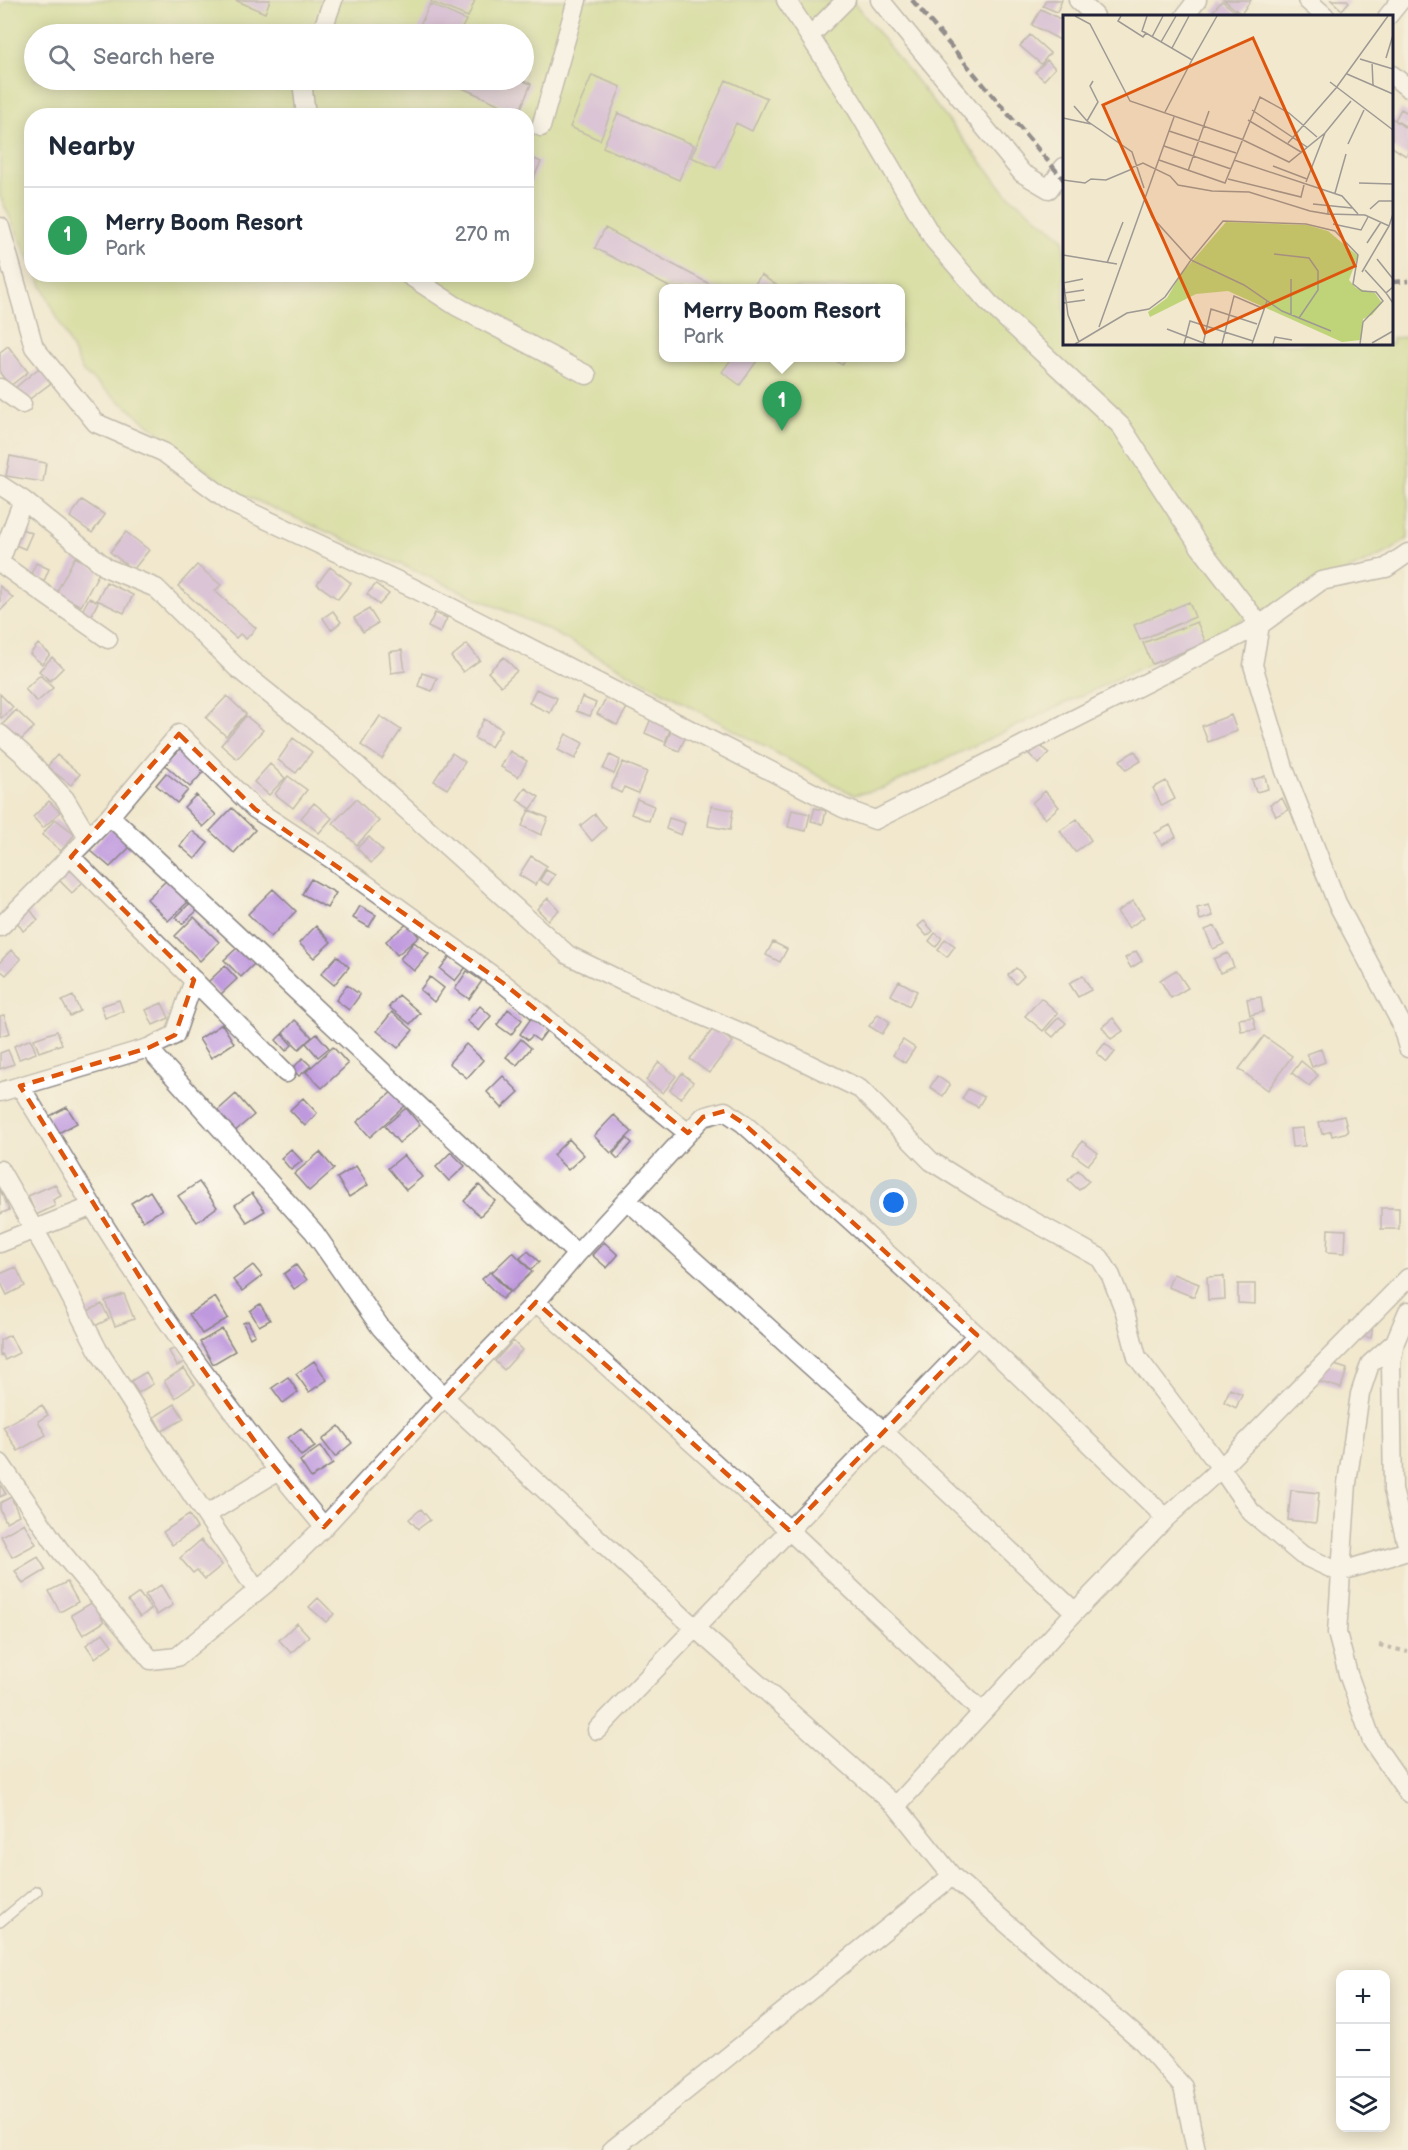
<!DOCTYPE html>
<meta charset="utf-8">
<style>
body{margin:0;font-family:"Balsamiq Sans",sans-serif;background:#f6f6f7;color:#1f2937}
.controls{position:absolute;right:18px;bottom:18px;display:grid;overflow:hidden;border-radius:12px;box-shadow:0 3px 15px #0003}
.controls button{width:54px;height:54px;display:grid;place-items:center;padding:0;border:0;border-bottom:2px solid #e0e1e3;background:#fff;color:#1f2937;font:30px sans-serif}
.you{position:absolute;left:894px;top:1203px;width:21px;height:21px;margin:-15px;border:4px solid #fff;border-radius:50%;background:#1a73e8;box-shadow:0 0 0 9px #1a73e833}
.badge{display:grid;place-items:center;width:39px;height:39px;border-radius:50%;background:#db2777;color:#fff;font-size:20px;font-weight:700}
.pin{position:absolute;translate:-50% -50px;filter:drop-shadow(0 2px 3px #0008)}
.pin::after{content:'';position:absolute;top:32px;width:21px;height:18px;background:inherit;clip-path:polygon(0 0,100% 0,50% 100%)}
.popup{position:absolute;left:659px;top:284px;width:246px;height:78px;box-sizing:border-box;display:grid;place-content:center;border-radius:12px;background:#fff;filter:drop-shadow(0 2px 4px #0005);font-size:20px;white-space:nowrap;color:#747a83}
.popup b{font-size:22px;color:#1f2937}
.popup::after{content:'';position:absolute;left:50%;top:100%;margin-left:-12px;border:12px solid transparent;border-top-color:#fff}
.list{margin:0;padding:0;list-style:none}
h2{display:flex;justify-content:space-between;align-items:center;height:78px;margin:0;padding:0 24px;font-size:26px}
h2 small{font-size:20px;font-weight:400;color:#747a83}
.list li{display:grid;grid-template-columns:39px 1fr auto;gap:18px;align-items:center;box-sizing:border-box;height:96px;padding:0 24px;border-top:2px solid #e0e1e3}
.list b{display:block;font-size:22px;white-space:nowrap}
.list p{margin:0;font-size:20px;white-space:nowrap;color:#747a83}
.list em{font-size:20px;font-style:normal;color:#747a83}
.icon{flex:none;width:33px;height:33px;fill:none;stroke:currentColor;stroke-width:2;stroke-linecap:round;stroke-linejoin:round}
.map{position:relative;flex:none;width:1408px;height:2150px;overflow:hidden}
.search{position:absolute;background:#fff;box-shadow:0 3px 15px #0003;left:24px;top:24px;width:510px;height:66px;display:flex;align-items:center;gap:15px;box-sizing:border-box;padding:0 21px;border-radius:33px;color:#747a83;font-size:22px}
.panel{position:absolute;background:#fff;box-shadow:0 3px 15px #0003;left:24px;top:108px;width:510px;height:174px;border-radius:24px}
.map>svg:first-child{display:block}
.green{fill:#bfd478;stroke:#707b5a;stroke-width:1.5;fill-rule:evenodd}
.building{fill:#bf99de}
.lines{fill:none;stroke-linecap:round;stroke-linejoin:round}
.lane-casing{stroke:#8a8584;stroke-width:12}
.street-casing{stroke:#8a8584;stroke-width:21}
.path{stroke:#8a8584;stroke-width:4;stroke-dasharray:4.5 4.5;stroke-linecap:butt}
.lane{stroke:#fff;stroke-width:9}
.street{stroke:#fff;stroke-width:18}
.rail{stroke:#22223b;stroke-width:4.5;stroke-dasharray:9 4.5;stroke-linecap:butt}
.marked{fill:none;stroke:#de560e;stroke-width:4.5;stroke-dasharray:12 8;stroke-linejoin:round}
.inset-road{fill:none;stroke:#9e9993;stroke-width:1.5}
.view{fill:#de560e;fill-opacity:0.15;stroke:#de560e;stroke-width:3}
.inset-edge{fill:none;stroke:#22223b;stroke-width:3}
</style>
<div class="map">
<svg width="1408" height="2150" viewBox="0 0 1408 2150">
<rect width="100%" height="100%" fill="#fbf7ec"/>
<filter id="ink" filterUnits="userSpaceOnUse"><feTurbulence type="fractalNoise" baseFrequency=".0167" numOctaves="2"/><feDisplacementMap in="SourceGraphic" scale="12" xChannelSelector="R" yChannelSelector="G"/><feConvolveMatrix kernelMatrix="1 2 1 2 8 2 1 2 1" color-interpolation-filters="sRGB"/></filter>
<filter id="wash" filterUnits="userSpaceOnUse"><feTurbulence type="fractalNoise" baseFrequency=".008" numOctaves="4" result="noise"/><feDisplacementMap in="SourceGraphic" scale="24" xChannelSelector="R" yChannelSelector="G"/><feGaussianBlur stdDeviation="1.35" result="paint"/><feColorMatrix in="noise" values="0 0 0 0 0 0 0 0 0 0 0 0 0 0 0 0 0 1.4 0 .05"/><feComposite in="paint" operator="in"/></filter>
<g filter="url(#wash)">
<rect width="100%" height="100%" fill="#f1e8ce"/>
<path class="green" d="M7,0h845l154,193 58,46v105h328v-6l16,-1v201l-18,13 -506,237 -30,7 -307,-166 -317,-140 -147,-117 -46,-97 489,-1v-158h-494l-1,147 -31,-67v-189zM34,34h490v46h-490zM664,288h236v70h-236z"/>
<g id="blocks">
<path class="building" d="M235,0h35l-5,13z
M431,0h44l-7,17 -37,-15z
M1046,0h16l-5,12 -14,-6z
M1224,0h27l-10,14z
M1331,0h16l2,2 -7,8z
M1222,1l16,13 -2,2h-16l-7,-5z
M430,4l36,16 -7,14h-43z
M1041,9l23,12v11l-4,8 -28,-15z
M1030,35l20,18 -9,11 -21,-18z
M1047,60l8,8 -11,12 -9,-8z
M592,75l29,12 -21,53 -30,-13z
M444,80h77l10,4 -12,29z
M726,80l41,18 -15,33 -16,-8 -20,45 -25,-11z
M1401,109l7,4v15l-13,-8z
M618,113l76,32 -15,35 -76,-33z
M1392,118l16,12v22l-2,4 -14,-9z
M526,155l15,7 -11,23 -4,-1z
M605,228l112,60h-46l-76,-40z
M761,275l20,13h-29z
M8,346l20,26 -18,14 -10,-13v-21z
M732,358h27l-19,27 -18,-13z
M832,358h15l-5,7z
M39,368l12,15 -24,18 -11,-14z
M10,456l36,7 -3,19 -37,-6z
M82,500l23,15 -13,18 -22,-16z
M19,528l13,5 -7,16 -12,-5z
M126,532l23,18 -16,20 -23,-18z
M75,557l25,14 -19,35 -25,-13z
M36,563l13,6 -5,12 -13,-7z
M197,565l24,20 -6,6 41,37 -10,11 -6,-5 -4,4 -58,-52z
M330,567l21,16 -13,16 -21,-15z
M106,582l27,13 -9,18 -27,-13z
M376,584l13,10 -10,11 -12,-11z
M0,586l13,12 -13,13z
M89,598l9,4 -8,16 -9,-5z
M1189,602l6,15 -55,23 -6,-15z
M369,609l9,14 -15,9 -9,-14z
M333,611l8,11 -10,8 -8,-12z
M435,613l12,5 -7,15 -12,-6z
M1197,622l9,21 -54,21 -9,-21z
M38,644l12,10 -8,10 -12,-10z
M467,644l13,16 -17,12 -12,-15z
M402,650l3,21 -14,2 -2,-21z
M52,657l11,11 -13,13 -11,-10z
M504,657l13,14 -16,15 -13,-14z
M422,673l15,5 -5,13 -14,-5z
M40,675l13,13 -16,14 -12,-13z
M536,689l21,9 -7,15 -21,-10z
M0,694l13,13 -12,11 -1,-1z
M227,696l19,18 -20,22 -20,-18z
M582,697l14,6 -6,13 -14,-5z
M607,697l20,11 -10,17 -20,-11z
M16,710l18,17 -15,15 -17,-17z
M1231,715l6,16 -29,11 -6,-16z
M246,716l17,14 -26,29 -16,-14z
M380,716l21,14 -19,29 -21,-14z
M652,716l20,9 -7,17 -20,-9z
M484,719l18,10 -11,18 -17,-9z
M672,729l14,7 -7,15 -14,-6z
M566,734l17,9 -8,16 -17,-9z
M293,738l19,14 -16,21 -18,-13z
M1038,744l11,9 -10,11 -10,-10z
M181,748l24,22 -15,17 -25,-22z
M510,751l17,10 -9,16 -17,-10z
M1135,751l6,10 -15,9 -6,-10z
M452,753l13,9 -18,27 -13,-8z
M57,755l23,19 -9,11 -24,-18z
M610,755l10,5 -6,14 -11,-5z
M623,762l24,10 -9,21 -14,-6 -3,6 -10,-5z
M270,764l15,14 -16,17 -15,-13z
M166,773l22,17 -11,13 -21,-18z
M288,776l19,14 -14,18 -18,-14z
M1265,776l3,13 -12,3 -4,-12z
M1166,781l9,18 -13,7 -9,-18z
M525,788l14,9 -8,12 -14,-9z
M1045,791l14,16 -14,12 -13,-16z
M196,795l20,20 -13,12 -19,-20z
M1282,798l6,12 -12,6 -6,-12z
M356,799l23,22 -22,24 -24,-22z
M637,799l17,7 -5,15 -18,-7z
M49,801l11,11 -17,16 -10,-11z
M314,803l18,15 -13,15 -18,-15z
M711,806l22,4 -3,20 -22,-4z
M232,808l23,22 -21,23 -24,-22z
M815,808l11,3 -3,13 -12,-3z
M529,810l19,8 -7,17 -19,-9z
M792,810l18,4 -4,17 -18,-4z
M595,814l11,14 -14,13 -12,-15z
M669,818l16,5 -4,12 -15,-6z
M55,819l20,15 -14,17 -19,-16z
M1077,819l14,21 -16,12 -15,-21z
M1170,825l6,12 -14,8 -7,-12z
M113,826l19,19 -22,22 -20,-17z
M192,831l16,12 -13,16 -15,-13z
M369,837l14,14 -12,12 -14,-15z
M531,856l16,10 -12,19 -16,-10z
M68,864l16,17 -12,12 -17,-17z
M546,870l9,5 -7,10 -8,-5z
M169,878l21,22 -22,21 -21,-22z
M311,879l25,14 -9,15 -25,-14z
M273,889l23,22 -25,26 -23,-23z
M548,898l11,12 -11,10 -11,-11z
M1133,901l11,16 -15,11 -12,-16z
M191,902l7,8 -16,14 -6,-7z
M1209,905l4,11 -13,4 -3,-12z
M360,906l16,9 -7,12 -16,-9z
M29,908l9,12 -15,11 -8,-12z
M194,917l25,25 -19,19 -25,-25z
M924,921l9,10 -6,5 -9,-10z
M408,923l11,14 -22,18 -11,-14z
M316,926l15,16 -17,16 -15,-15z
M1215,926l9,18 -11,5 -8,-19z
M935,933l7,5 -6,9 -7,-6z
M945,939l10,7 -8,11 -9,-7z
M414,942l15,12 -15,17 -14,-12z
M773,942l14,7 -7,13 -14,-7z
M239,946l16,17 -14,14 -17,-17z
M11,950l10,9 -15,16 -6,-5v-8z
M1136,951l6,10 -11,7 -6,-10z
M1228,953l6,14 -14,6 -6,-14z
M451,955l15,12 -11,14 -15,-12z
M337,956l12,11 -15,18 -13,-11z
M225,966l12,13 -17,16 -12,-13z
M1016,968l8,8 -8,8 -8,-9z
M1176,970l12,18 -17,10 -11,-18z
M467,971l15,10 -13,18 -14,-10z
M1083,976l8,14 -13,7 -9,-14z
M430,977l14,11 -10,14 -14,-12z
M899,981l18,10 -8,15 -18,-11z
M347,985l13,10 -11,15 -13,-10z
M399,995l21,18 -10,11 -21,-17z
M73,996l7,15 -10,5 -8,-15z
M1261,997l2,15 -13,3 -3,-16z
M1041,998l17,15 -15,18 -18,-15z
M119,1000l4,11 -18,7 -4,-12z
M162,1003l7,15 -16,7 -7,-15z
M480,1006l11,10 -12,15 -12,-10z
M508,1009l14,11 -11,15 -14,-10z
M392,1012l21,18 -15,18 -21,-17z
M878,1014l12,8 -8,12 -13,-8z
M4,1015l6,18 -10,3v-20z
M532,1017l16,12 -9,12 -7,-5 -4,4 -8,-6z
M1059,1017l7,6 -13,14 -7,-6z
M1253,1017l3,12 -15,2 -2,-12z
M1113,1018l10,13 -12,8 -9,-12z
M295,1020l17,17 -13,12 -16,-16z
M222,1024l12,19 -23,15 -12,-19z
M714,1028l19,14 -24,31 -19,-14z
M57,1031l5,13 -23,8 -5,-13z
M282,1034l10,11 -6,6 -10,-11z
M317,1034l12,14 -11,9 -12,-14z
M1264,1036l28,20 -24,34 -29,-21z
M31,1039l5,14 -17,6 -5,-13z
M521,1039l10,9 -14,17 -11,-8z
M903,1040l12,8 -10,15 -12,-8z
M1105,1043l10,9 -8,10 -10,-9z
M466,1044l17,16 -16,18 -18,-15z
M333,1047l15,17 -26,24 -16,-16z
M1321,1049l4,13 -13,5 -5,-13z
M8,1050l6,14 -14,5v-16z
M303,1058l8,8 -12,10 -7,-7z
M1301,1061l17,14 -9,11 -17,-13z
M659,1062l17,14 -13,17 -17,-13z
M682,1073l11,9 -12,16 -11,-8z
M503,1076l16,16 -17,16 -15,-16z
M937,1076l13,9 -7,11 -13,-9z
M968,1089l16,8 -6,10 -16,-8z
M393,1091l13,14 -36,32 -13,-15z
M236,1094l18,21 -20,17 -18,-20z
M303,1098l14,15 -12,13 -15,-16z
M67,1107l10,16 -24,13 -9,-17z
M406,1108l14,17 -21,18 -14,-17z
M614,1115l18,17 -21,21 -17,-17z
M1344,1116l4,16 -16,4 -1,-5 -9,3 -3,-12z
M1303,1128l2,18 -13,1 -2,-18z
M627,1138l5,5 -14,16 -5,-5z
M569,1139l15,16 -16,15 -15,-15z
M1082,1141l16,12 -10,12 -15,-11z
M291,1149l11,12 -11,9 -10,-12z
M320,1152l14,17 -25,22 -15,-17z
M451,1152l14,14 -16,15 -13,-14z
M404,1155l18,22 -16,13 -18,-22z
M356,1166l12,19 -19,12 -12,-19z
M1078,1170l11,11 -10,9 -11,-10z
M199,1182l18,25 -20,15 -19,-26z
M55,1184l6,12 -8,4 2,6 -19,9 -8,-19z
M479,1185l16,16 -15,15 -16,-15z
M0,1189l9,21 -9,4z
M150,1191l12,19 -19,11 -12,-18z
M252,1193l13,18 -18,11 -12,-17z
M1381,1208h18v21h-18z
M1328,1229l18,1 -1,23 -18,-1z
M604,1242l14,13 -11,13 -15,-13z
M528,1251l11,11 -8,8 -11,-12z
M513,1252l19,20 -21,20 -19,-20z
M253,1265l9,11 -20,15 -9,-11z
M296,1265l11,15 -13,9 -10,-15z
M16,1267l9,19 -18,9 -7,-14v-7z
M490,1272l19,20 -7,7 -20,-20z
M1173,1274l26,10 -5,13 -26,-10z
M1224,1276l1,23 -17,1 -1,-23z
M1238,1284h17v20l-17,-1z
M124,1294l10,25 -19,7 -10,-25z
M215,1297l13,21 -26,16 -13,-20z
M102,1304l7,15 -16,8 -8,-15z
M260,1304l10,16 -11,6 -9,-15z
M248,1321l7,14 -5,3 -7,-15z
M1350,1321l23,4 -2,13 -23,-4z
M222,1329l13,22 -22,13 -13,-22z
M10,1335l9,18 -14,7 -3,-6 -2,1v-15z
M513,1341l9,9 -18,20 -9,-9z
M178,1347l8,14 -9,5 -8,-15z
M1319,1360l28,9 -6,19 -28,-8z
M314,1361l13,19 -18,12 -13,-18z
M184,1368l11,16 -20,14 -11,-17z
M146,1372l7,12 -15,9 -7,-12z
M288,1377l10,15 -15,11 -11,-15z
M1230,1389l12,5 -6,14 -12,-6z
M175,1404l9,15 -22,12 -8,-14z
M42,1405l6,10 -10,6 8,14 -28,16 -15,-24z
M339,1426l13,17 -17,14 -13,-17z
M301,1428l14,19 -14,9 -13,-18z
M321,1446l12,18 -22,14 -11,-17z
M0,1484l6,10 -6,3z
M1291,1490l28,3 -3,30 -28,-3z
M11,1497l8,18 -13,7 -6,-13v-6z
M421,1509l9,11 -12,9 -9,-10z
M189,1515l8,13 -25,17 -9,-13z
M24,1523l12,21 -24,13 -11,-21z
M201,1540l21,25 -17,14 -8,-9 -4,3 -13,-15z
M38,1557l8,13 -23,14 -8,-13z
M67,1582l11,20 -18,10 -11,-21z
M161,1585l12,20 -16,10 -12,-20z
M139,1593l12,16 -11,8 -12,-16z
M318,1598l16,16 -8,8 -17,-15z
M93,1602l11,20 -21,13 -12,-20z
M297,1623l12,13 -18,17 -12,-13z
M103,1633l9,12 -17,13 -9,-13z"/>
</g>
</g>
<g filter="url(#ink)">
<use href="#blocks" fill-opacity="0" stroke="#8a8584" stroke-width="1.5"/>
<g class="lines">
<g class="lane-casing">
<path id="lane" d="M0,1922l37,-31"/>
</g>
<g class="street-casing">
<path id="street" d="M880,0l142,173 27,16 15,-22
M1078,0l17,16
M1307,0l18,16
M1185,16l12,-16
M1388,16l13,-16
M321,34l12,-34
M810,36l36,-36
M1392,75l16,13
M306,116l-3,-26 3,-10
M541,127l36,-127
M0,227l34,120 62,76 67,29 70,52 180,84 430,220 32,12 385,-195 -60,-78 -79,-121 -133,-124 -54,-62 -81,-137 -67,-103
M407,274l49,32 131,69
M0,388l22,16
M0,485l23,15
M1408,553l-22,15 -65,13 -61,44 -7,40 32,106 52,132 64,120 7,25
M0,561l23,-61 84,68 49,20 81,80 105,84 226,203 56,27 146,63 90,44 71,72 51,32 118,65 11,18 14,36 12,45 84,111 30,44 51,43 37,17 69,-21
M0,563l108,76
M0,734l22,19 43,46 23,38
M110,816l69,-82 76,75 75,49 173,125 185,150
M71,857l215,216
M0,927l110,-111 467,438
M148,1048l27,-13 19,-55
M20,1086c28,45 55,91 82,136 67,107 142,209 222,305
M0,1092l148,-44 166,184 67,96 63,69 251,231 201,178 56,70 190,165 41,46 13,63
M0,1170l50,87 48,93 68,106 91,135
M627,1200l257,232 191,180
M0,1243l93,-37
M536,1302l253,228 193,182
M1408,1311l-13,31 -4,21 2,127 13,51 2,1
M1395,1342l-25,22 -10,30 -13,89 -10,150 11,41 24,67 36,52
M0,1463l59,86 92,111 26,-3 92,-76 55,-54 120,-130 92,-95 41,-48 126,-137 22,-6 18,12 234,212 189,183
M206,1515l72,-44
M597,1730l380,-395
M896,1806l179,-194 91,-94 55,-50 187,-190
M612,2150l340,-274"/>
</g>
<path class="path" d="M1379,1645l29,7"/>
<use href="#lane" class="lane"/>
<use href="#street" class="street"/>
<path class="rail" d="M912,0l152,180
M1392,282l16,-1"/>
</g>
</g>
<path d="M0 0H1408V2150H0ZM179,734l76,75 248,174 185,150 15,-16 22,-6 18,12 234,212 -188,195 -253,-228 -212,225 -60,-73 -103,-143 -141,-225 128,-38 27,-13 19,-55 -123,-123z" fill="#f1e8ce" fill-opacity=".55" fill-rule="evenodd"/>
<path class="marked" d="M179,734l76,75 248,174 185,150 15,-16 22,-6 18,12 234,212 -188,195 -253,-228 -212,225 -60,-73 -103,-143 -141,-225 128,-38 27,-13 19,-55 -123,-123z"/>
<g transform="translate(1063 15)">
<rect width="330" height="330" fill="#f1e8ce"/>
<path d="M163,207l81,3 21,6 30,25 -9,24 7,8 19,5 7,10 -10,12 -9,4 -2,21 -19,2 -114,-51 -32,3 -46,23 -2,-5 19,-14 14,-24z" fill="#bfd478"/>
<path class="inset-road" d="M12,1l15,8 40,77 111,38 48,23 36,-29 26,-32M58,1l-3,5 25,16 3,-4 46,27 25,-44M83,18l-4,-2 5,-15M89,22l11,-21M98,27l15,-26M109,33l17,-32M323,43l7,-23M297,44l33,10M309,47l1,23M284,59l46,20M267,67l63,48M11,91l13,15 45,31 12,36M189,95l55,37M102,97l27,-52M0,103l28,6M185,105l53,32M24,106l11,-19 -8,-16 3,-5M106,116l67,22M225,128l48,-55 52,-72M285,129l16,-34M101,131l67,23M96,145l66,23 35,-86 29,16 28,24M171,145l108,36 16,18M210,151l34,13M68,153l12,-5 27,13 8,9 34,6 37,1 61,19 18,3v-7M125,156l21,-60M165,164l73,18 3,-12M0,165l22,3 6,-4 15,1 26,-11 20,48 39,43 -26,37 -16,12 -22,4 -52,31M243,167l19,-49M296,168l34,1M272,178l11,-39M250,189l39,4M307,194l9,-8h14M265,199l37,1 24,11 4,-12M270,209l28,6 7,-13M304,228l14,-21M211,239l35,4 9,13v19l-19,28M0,240l54,9M314,244l16,20M44,248l16,-41M302,255l21,23M299,257l27,-46M0,263l5,37 11,27M228,264v36M0,268l20,-4M330,272l-7,6 7,10M1,278l20,-3M0,288l22,-3M36,312l75,-210M104,314l39,15M268,316l-49,-20 -38,-26 -53,-25 32,-39 83,3 29,7 23,24 -5,29 9,7 14,1 7,9 -20,21 -3,22M309,328l21,-12M121,329l6,-23 63,20M140,329l8,-35 46,15M159,329l12,-48 30,13M189,329l15,-43M210,329l2,-7 17,3"/>
<path class="view" d="M190,23l102,228 -150,67 -102,-228z"/>
<rect width="330" height="330" class="inset-edge"/>
</g>
</svg>
<div class="controls">
<button>+</button>
<button>−</button>
<button><svg class="icon" aria-label="layers" viewBox="0 0 24 24"><path d="M12 4l9 5-9 5-9-5zM3 14l9 5 9-5"/></svg></button>
</div>
<div class="you"></div>
<div class="pin badge" style="left:782px;top:431px;background:#2e9e5b">1</div>
<div class="popup"><b>Merry Boom Resort</b>Park</div>
<div class="search"><svg class="icon" aria-label="search" viewBox="0 0 24 24"><circle cx="10" cy="10" r="6"/><path d="M15 15l6 6"/></svg>Search here</div>
<section class="panel">
<h2>Nearby<small></small></h2>
<ul class="list">
<li><span class="badge" style="background:#2e9e5b">1</span><div><b>Merry Boom Resort</b><p>Park</p></div><em>270 m</em></li>
</ul>
</section>
</div>
